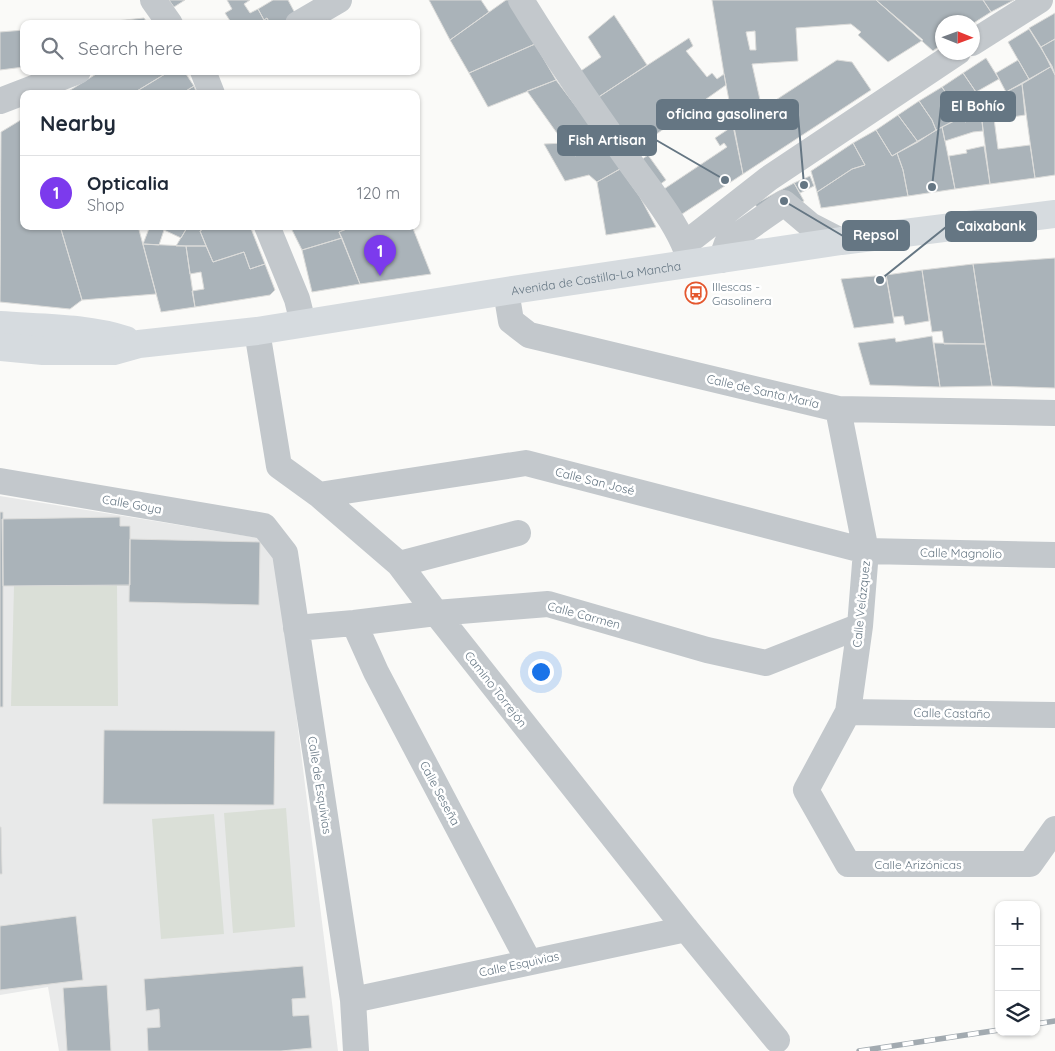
<!DOCTYPE html>
<meta charset="utf-8">
<style>
body{margin:0;font-family:Quicksand,sans-serif;background:#f6f6f7;color:#1f2937}
.controls{position:absolute;right:15px;bottom:15px;display:grid;overflow:hidden;border-radius:10px;box-shadow:0 1px 4px #0004}
.controls button{width:45px;height:45px;display:grid;place-items:center;padding:0;border:0;border-bottom:1px solid #e0e1e3;background:#fff;color:#1f2937;font:25px sans-serif}
.compass{position:absolute;left:935px;top:15px;width:45px;height:45px;border-radius:50%;background:#fff;box-shadow:0 1px 4px #0004;rotate:91deg}
.you{position:absolute;left:540px;top:671px;width:18px;height:18px;margin:-12px;border:4px solid #fff;border-radius:50%;background:#1a73e8;box-shadow:0 0 0 8px #1a73e833}
.badge{display:grid;place-items:center;width:32px;height:32px;border-radius:50%;background:#7c3aed;color:#fff;font-size:16px;font-weight:700}
.pin{position:absolute;translate:-50% -41px;filter:drop-shadow(0 1px 2px #0008)}
.pin::after{content:'';position:absolute;top:26px;width:18px;height:15px;background:inherit;clip-path:polygon(0 0,100% 0,50% 100%)}
.list{margin:0;padding:0;list-style:none}
h2{display:flex;justify-content:space-between;align-items:center;height:65px;margin:0;padding:0 20px;font-size:21px}
h2 small{font-size:16px;font-weight:400;color:#747a83}
.list li{display:grid;grid-template-columns:32px 1fr auto;gap:15px;align-items:center;box-sizing:border-box;height:75px;padding:0 20px;border-top:1px solid #e0e1e3}
.list b{display:block;font-size:19px;white-space:nowrap}
.list p{margin:0;font-size:16px;white-space:nowrap;color:#747a83}
.list em{font-size:16px;font-style:normal;color:#747a83}
.icon{flex:none;width:28px;height:28px;fill:none;stroke:currentColor;stroke-width:2;stroke-linecap:round;stroke-linejoin:round}
.map{position:relative;flex:none;width:1055px;height:1051px;overflow:hidden}
.search{position:absolute;background:#fff;box-shadow:0 1px 4px #0004;left:20px;top:20px;width:400px;height:55px;display:flex;align-items:center;gap:12px;box-sizing:border-box;padding:0 18px;border-radius:10px;color:#747a83;font-size:19px}
.panel{position:absolute;background:#fff;box-shadow:0 1px 4px #0004;left:20px;top:90px;width:400px;height:140px;border-radius:10px}
.map>svg:first-child{display:block}
.built{fill:#e8e9e9}
.green{fill:#dadfd7}
.building{fill:#aab3b9;stroke:#dcdcda;fill-rule:evenodd}
.lines{fill:none;stroke-linecap:round;stroke-linejoin:round}
.minor{stroke:#c3c8cc;stroke-width:26}
.major{stroke:#d6dbdf;stroke-width:28}
.rail-casing{stroke:#a2aab0;stroke-width:5.5}
.rail{stroke:#fff;stroke-width:4;stroke-dasharray:11;stroke-linecap:butt}
.labels{text-anchor:middle;dominant-baseline:central;stroke-width:5;stroke-linejoin:round;paint-order:stroke}
.street-label{font-size:12px;fill:#657683;stroke:#fff}
.poi-label{font-size:12px;fill:#657683;stroke:#fff;text-anchor:start}
.leader{fill:none;stroke:#657683;stroke-width:2}
.callout-dot{fill:#657683;stroke:#fff;stroke-width:2}
.callout{fill:#657683;stroke:#657683;stroke-width:2}
.callout-label{font-size:14px;text-anchor:middle;font-weight:bold;fill:#fff}
</style>
<div class="map">
<svg width="1055" height="1051" viewBox="0 0 1055 1051">
<rect width="100%" height="100%" fill="#fafaf8"/>
<path class="built" d="M0,496l259,42 18,21 61,492h-279l-11,-64 -48,8z"/>
<path class="green" d="M117,585l1,121h-107l3,-120z
M286,808l9,119 -62,6 -9,-120z
M214,814l10,120 -63,5 -9,-120z"/>
<path class="building" d="M169,0h16l-11,7z
M227,0h23l-6,4 6,9 8,-4 6,11 3,-2 3,6h-38l-7,-11 7,-4z
M273,0h15l8,15 -16,9h-10l-3,-6 -3,2 -6,-11z
M429,0h52l8,12 -39,28z
M506,0h6l23,44 -66,29 -19,-33z
M712,0h164l47,40 -35,22 -30,-27 3,-3 -10,-8 -55,4 2,33 -46,3 10,45 75,-49 15,2 19,28 -128,84 -19,-100zM755,31l1,19h-6l-4,-18z
M876,0h107l8,12 -19,12v-2h-30v22l-9,7z
M983,0h31l-23,12z
M1055,13v26l-14,8 -12,-19z
M614,15l33,50 -53,35 -19,-25 26,-18 -13,-20z
M144,18l4,6h-60z
M1029,29l23,37 -23,13 -21,-37z
M24,30v37l-24,3v-38z
M689,38l4,8 -7,5 21,26 5,-4 5,6 7,-5 2,11 -95,67 -37,-52z
M1055,39v36l-14,-28z
M535,44l21,36 -68,27 -19,-34z
M986,58l13,21 -23,13 -13,-19z
M1018,60l11,19 -23,13 -10,-19z
M1052,66l3,9v100l-20,3 -13,-94z
M101,71h69l-38,23h-68z
M170,71h14l10,15 -13,8h-49z
M963,73l21,31 -6,3 3,6 -16,9 -23,-35z
M556,80l34,45 -26,18 -37,-52z
M1022,84l3,31 -13,2 -4,-26z
M194,86l3,8h-16z
M942,87l20,30 -26,13 -4,-10 -13,-19z
M919,101l13,19 4,10 -18,12 -20,-27z
M993,111l5,38 32,-4 5,33 -45,6 -9,-71z
M981,113l2,18 -10,1 -28,9 -3,-14 20,-10 3,5z
M898,115l20,27 -26,14 -16,-26z
M24,118v108h36l22,74 -12,9 -70,-7 1,-170z
M590,125l10,12 -25,19 -11,-13z
M733,126l10,48 -67,44 -18,-25 69,-46 -3,-4 -4,3 -5,-8z
M942,127l13,62 -47,7 -5,-26 -6,-17z
M876,130l16,26 5,-3 6,17 5,26 -87,12 -4,-16 35,-23 13,-4 -12,-22z
M600,137l20,32 -23,13 -8,-7 -24,6 -21,-37 20,-1 11,13z
M853,143l12,22 -13,4 -35,23 -6,-21z
M984,146l6,38 -35,5 -6,-33 18,-3 -1,-3z
M648,155l18,25 -11,8 -18,-25z
M620,169l20,28 16,30 -50,8 -9,-53z
M810,176l4,10 -14,7 -6,-10z
M794,183l10,18 -39,21 -10,-18z
M60,226h78l18,68 -74,6z
M150,226h38l-7,12 -17,-8 -5,15 -16,-1z
M188,226h20l-8,5 6,15h-30z
M208,226h42l15,38 -15,5 -6,-17 -31,10 -13,-31z
M290,226h64l-15,6 3,6 -40,12z
M354,226h58l19,48 -71,10 -21,-52z
M342,238l18,46 -48,8 -10,-42z
M143,244l43,2 9,61 -34,5z
M186,246h20l7,16 31,-10 6,17 15,-5 10,26 -5,5 -75,12 -3,-16 12,-2 -3,-17 -11,2z
M1055,258v130l-63,-2 -19,-122z
M973,264l12,80h-41l-2,-13 -10,1 -10,-62z
M922,270l7,51 -24,4 -2,-9 -9,1 -8,-42z
M886,275l8,48 -40,5 -13,-49z
M932,336l8,51 -70,-2 -12,-42 37,-5 1,4z
M934,343l51,1 7,42 -52,1z
M0,512h3v195h-3z
M120,517v9h10v59l-127,1 -1,-67z
M130,539l130,3 -1,63 -130,-3z
M104,730l171,1 -1,74 -171,-1z
M0,827h1l1,47h-2z
M76,916l7,64 -83,10v-64z
M303,966l3,32 -14,1 1,17 16,-1 3,33 -31,3h-133l-1,-23 13,-1 -1,-18 -13,2 -2,-32z
M107,985l4,66h-44l-4,-63z"/>
<g class="lines">
<path class="minor" d="M153,0l17,24
M521,0c33,54 69,106 106,158 22,32 52,65 63,103
M298,24l41,-24
M972,43l68,-43
M203,71l9,23
M0,101l78,-30
M267,226l30,73 6,24
M685,244l83,-65 190,-127
M721,260l6,-17 57,-40 26,22 31,16
M506,291l5,30 18,14 309,74 217,4
M257,331l22,135 40,29 80,69 37,49 250,316 91,111
M838,409l28,142 -6,75 -12,86 -42,78 42,74h182l25,-35
M0,481l264,45 21,27 68,447 3,51
M319,495l207,-32 340,88 189,4
M399,564l119,-31
M354,623l22,49 153,290
M296,628l58,-5 82,-10 112,-9 159,46 59,13 94,-37
M848,712l207,3
M353,1000l333,-71"/>
<g class="major">
<path d="M0,325c42,3 86,2 126,15"/>
<path id="s1" d="M0,347l43,4h71l25,-7 118,-13 249,-40 335,-50 214,-27"/>
</g>
<g class="rail-casing">
<path id="rail" d="M1036,1024l19,-3
M859,1051l140,-21"/>
</g>
<use href="#rail" class="rail"/>
</g>
<defs>
<g id="bus-ring" transform="scale(1.125)"><circle r="9.5" fill="#fff" stroke="#e4572e" stroke-width="1.5"/><path d="M-5-6H5V4H4V6H2V4H-2V6H-4V4H-5ZM-3.5-4V0h7V-4ZM-3.5 1.2v1.5H-2V1.2ZM2 1.2v1.5H3.5V1.2Z" fill="#e4572e"/></g>
</defs>
<g fill-rule="evenodd">
<use href="#bus-ring" x="696" y="293"/>
</g>
<g class="labels">
<g class="street-label">
<text stroke="none"><textPath href="#s1" startOffset="602">Avenida de Castilla-La Mancha</textPath></text>
<text transform="translate(763 391) rotate(13)">Calle de Santa María</text>
<text transform="translate(595 481) rotate(14)">Calle San José</text>
<text transform="translate(132 504) rotate(10)">Calle Goya</text>
<text transform="translate(961 553) rotate(1)">Calle Magnolio</text>
<text transform="translate(861 604) rotate(-84)">Calle Velázquez</text>
<text transform="translate(584 615) rotate(15)">Calle Carmen</text>
<text transform="translate(496 689) rotate(52)">Camino Torrejón</text>
<text transform="translate(952 713) rotate(1)">Calle Castaño</text>
<text transform="translate(320 785) rotate(81)">Calle de Esquivias</text>
<text transform="translate(440 793) rotate(62)">Calle Seseña</text>
<text x="918" y="864">Calle Arizónicas</text>
<text transform="translate(519 964) rotate(-12)">Calle Esquivias</text>
</g>
<g class="poi-label">
<text x="712" y="286">Illescas -<tspan x="712" dy="14">Gasolinera</tspan></text>
</g>
</g>
<path class="leader" d="M932 187L941 106M804 185L798 115M725 180L656 140M880 280L946 227M784 201L843 236"/>
<g class="callout-dot">
<circle cx="932" cy="187" r="5"/>
<circle cx="804" cy="185" r="5"/>
<circle cx="725" cy="180" r="5"/>
<circle cx="880" cy="280" r="5"/>
<circle cx="784" cy="201" r="5"/>
</g>
<g class="callout">
<rect x="941" y="92" width="74" height="29" rx="5"/>
<rect x="657" y="100" width="141" height="29" rx="5"/>
<rect x="558" y="126" width="98" height="29" rx="5"/>
<rect x="946" y="212" width="90" height="29" rx="5"/>
<rect x="843" y="221" width="66" height="29" rx="5"/>
</g>
<g class="callout-label">
<text x="978" y="111">El Bohío</text>
<text x="727" y="119">oficina gasolinera</text>
<text x="607" y="145">Fish Artisan</text>
<text x="991" y="231">Caixabank</text>
<text x="876" y="240">Repsol</text>
</g>
</svg>
<div class="controls">
<button>+</button>
<button>−</button>
<button><svg class="icon" aria-label="layers" viewBox="0 0 24 24"><path d="M12 4l9 5-9 5-9-5zM3 14l9 5 9-5"/></svg></button>
</div>
<svg class="compass" viewBox="-18 -18 36 36"><path d="M0-13l5 13h-10z" fill="#e53935"/><path d="M0 13l5-13h-10z" fill="#747a83"/></svg>
<div class="you"></div>
<div class="pin badge" style="left:380px;top:276px">1</div>
<div class="search"><svg class="icon" aria-label="search" viewBox="0 0 24 24"><circle cx="10" cy="10" r="6"/><path d="M15 15l6 6"/></svg>Search here</div>
<section class="panel">
<h2>Nearby<small></small></h2>
<ul class="list">
<li><span class="badge">1</span><div><b>Opticalia</b><p>Shop</p></div><em>120 m</em></li>
</ul>
</section>
</div>
